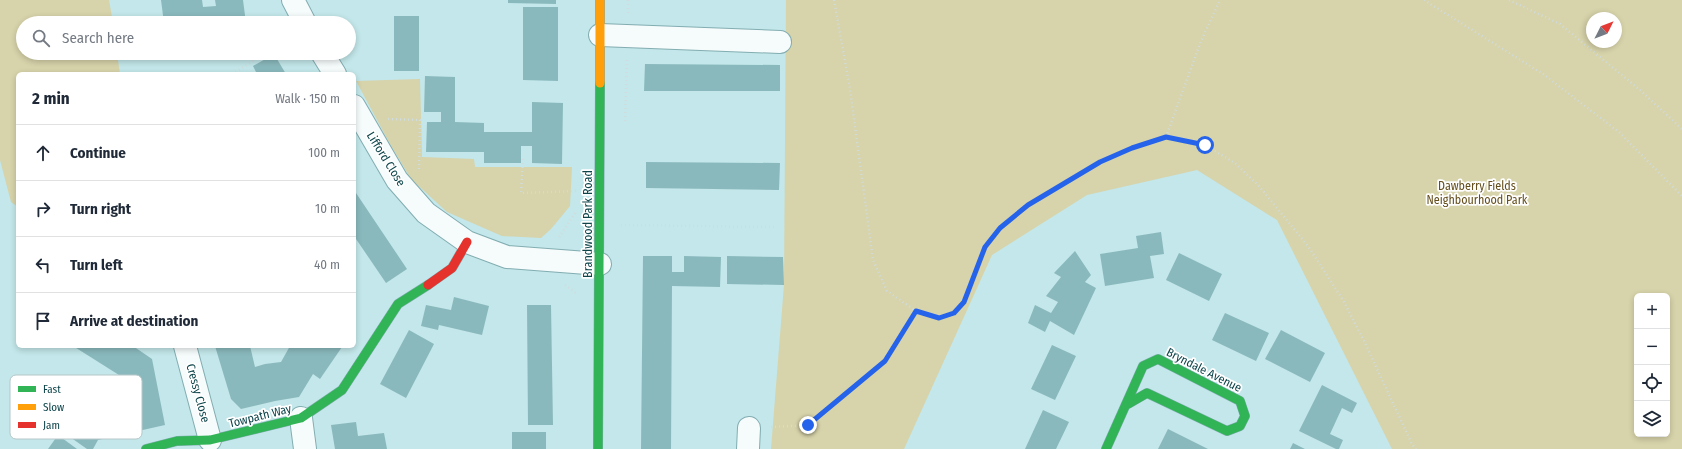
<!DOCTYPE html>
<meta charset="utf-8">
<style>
body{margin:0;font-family:"Fira Sans Condensed",sans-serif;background:#f6f6f7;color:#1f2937}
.controls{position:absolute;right:12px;bottom:12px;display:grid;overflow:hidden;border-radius:6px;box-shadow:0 2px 6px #0003}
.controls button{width:36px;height:36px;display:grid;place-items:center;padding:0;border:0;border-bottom:1px solid #e0e1e3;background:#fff;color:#1f2937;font:20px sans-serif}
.compass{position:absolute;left:1586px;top:12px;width:36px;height:36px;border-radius:50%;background:#fff;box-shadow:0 2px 6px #0003;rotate:48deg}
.stop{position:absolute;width:12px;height:12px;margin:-9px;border:3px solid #2563eb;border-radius:50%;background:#fff}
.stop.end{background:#2563eb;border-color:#fff;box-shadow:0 1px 4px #0008}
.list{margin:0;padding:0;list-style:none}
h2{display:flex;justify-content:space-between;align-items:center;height:52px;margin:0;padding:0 16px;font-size:17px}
h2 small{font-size:13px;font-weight:400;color:#747a83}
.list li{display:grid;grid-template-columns:26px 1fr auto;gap:12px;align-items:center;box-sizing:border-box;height:56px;padding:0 16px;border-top:1px solid #e0e1e3}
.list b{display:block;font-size:15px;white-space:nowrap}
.list em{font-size:13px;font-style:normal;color:#747a83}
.icon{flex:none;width:22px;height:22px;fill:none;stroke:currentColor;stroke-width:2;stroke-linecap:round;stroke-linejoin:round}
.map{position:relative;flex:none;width:1682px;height:449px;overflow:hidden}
.search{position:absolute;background:#fff;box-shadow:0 2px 6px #0003;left:16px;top:16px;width:340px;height:44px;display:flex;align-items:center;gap:10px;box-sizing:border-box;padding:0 14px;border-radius:22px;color:#747a83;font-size:15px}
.panel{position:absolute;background:#fff;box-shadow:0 2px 6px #0003;left:16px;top:72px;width:340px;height:276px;border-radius:6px}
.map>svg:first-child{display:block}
.green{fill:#d7d3aa;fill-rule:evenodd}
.building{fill:#8ab9bd}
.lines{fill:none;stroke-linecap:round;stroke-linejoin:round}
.street-casing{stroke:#82adb1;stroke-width:24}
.fast-casing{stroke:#82adb1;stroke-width:10}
.slow-casing{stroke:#82adb1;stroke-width:10}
.jam-casing{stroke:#82adb1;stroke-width:10}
.path{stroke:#d0dcdd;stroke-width:2.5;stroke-dasharray:1 3;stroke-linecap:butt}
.street{stroke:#f6fbfc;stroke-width:22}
.fast{stroke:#30b455;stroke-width:9}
.slow{stroke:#ff9f0a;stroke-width:9}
.jam{stroke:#e5322d;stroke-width:9}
.route{stroke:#2563eb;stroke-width:5}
.labels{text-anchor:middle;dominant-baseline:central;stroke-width:3.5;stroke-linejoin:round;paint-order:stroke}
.street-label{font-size:12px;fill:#0d444a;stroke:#fff}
.park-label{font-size:12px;fill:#654f1e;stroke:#fff}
.key{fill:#fff;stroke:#b6c7c9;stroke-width:1}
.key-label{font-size:11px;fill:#0d444a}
</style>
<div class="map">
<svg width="1682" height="449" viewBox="0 0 1682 449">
<rect width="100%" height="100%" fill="#c3e7ea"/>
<path class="green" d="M0,0h109l4,23h-90v30h94l3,21h-102v133l-7,-5 -11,-42z
M786,0h896v449h-290l-115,-229 -80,-50 -110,25 -95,60 -88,194h-133l13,-164zM1592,18h24v24h-24zM1637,296h30v138h-30z
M420,79l2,78 52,2 1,8h97l-2,39 -19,23 -10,9 -39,-2 -55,-24 -36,-33 -21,-35 -34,-63z"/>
<path class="building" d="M161,0h41l1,7 13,-1 -1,-6h28l3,23h-28v-3l-25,3h-29z
M508,0h48v4l-48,-1z
M523,7h35v74l-35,-1z
M394,16h25v55h-25z
M274,54l12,20h-29l-4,-8z
M645,64l135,1v26h-136z
M425,76l30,1v45l29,1v9h48v-30l31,1 -1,61 -30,-1v-17h-11v17h-37v-11h-58l1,-30h14v-10h-17z
M646,162l134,1 -1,27 -133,-2z
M354,190l53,79 -21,14 -32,-47z
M1161,232l3,22 -14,2 4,22 -49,8 -5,-32 38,-6 -2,-12z
M1075,251l16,24 -6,7 11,6 -22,47 -24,-14 -5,11 -17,-9 7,-18 16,8 7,-11 -12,-6 15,-19 -7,-4z
M1179,253l43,21 -13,27 -43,-21z
M643,256h29v16h12v-16l37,1 -1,30 -48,-1 -1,163h-30z
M727,256l56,1 1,28 -57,-1z
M454,297l35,9 -7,29 -43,-10 -1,5 -17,-4 5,-21 25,5z
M527,305h24l2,120h-25z
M1225,313l44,20 -13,28 -44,-21z
M409,330l25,14 -28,54 -26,-14z
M1281,330l44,23 -15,29 -45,-23z
M1052,345l24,11 -21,44 -24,-11z
M73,346h60l19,13 13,66 -67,15 -5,9h-6l-27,-19 12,-18 55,-11 -8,-26z
M215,346h35l5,21 10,-3 16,-2 9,-16 52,1 -22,32 -7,-5 -14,23 -24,4 -34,8 -10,-10z
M1322,385l35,18 -5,10 -10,-5 -12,26 13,6 -4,9h-3l-37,-18z
M1043,410l26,12 -13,27h-31z
M356,422l2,14 26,-3 3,16h-52l-4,-24z
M1168,429l40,20h-50z
M512,432h34v17h-34z
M58,435l19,14h-29z
M1293,443l12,6h-15z"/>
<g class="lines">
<g class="street-casing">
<path id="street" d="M293,0l12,23
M600,35l180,7
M322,53l13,21
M354,106l43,74 29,33 41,29 40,15 93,7
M185,346l25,94
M301,418l4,31
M748,449l1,-21"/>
</g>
<g class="fast-casing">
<path id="fast" d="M146,449l31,-8 33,-1 91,-22 41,-28 56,-86 30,-19
M598,449l2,-366
M1106,449l37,-83 15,-7 82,42 5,15 -5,10 -13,5 -80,-38 -19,11"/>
</g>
<g class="slow-casing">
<path id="slow" d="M600,83v-83"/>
</g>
<g class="jam-casing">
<path id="jam" d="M428,285l24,-17 15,-26"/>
</g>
<path class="path" d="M834,0l16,89 23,171 14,31 29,20 23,7 15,-5 10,-11 21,-55 15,-19 28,-23 72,-42 32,-15 34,-11 39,8 30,18 24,23 49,60 35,54 22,43 47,101 4,5
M1424,0l119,74 76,58 63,64
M1509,0l51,24 80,66 42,39
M628,13v-13
M232,74l34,-21
M388,119l32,1 -1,50
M625,121l2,-61
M1166,137l35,-96 19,-41
M523,159l-2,34 56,-2
M621,225l156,2
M559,237l17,-25
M565,285l11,8
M771,427l37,-2 77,-64 31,-50"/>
<use href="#street" class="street"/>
<use href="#fast" class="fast"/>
<use href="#slow" class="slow"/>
<use href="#jam" class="jam"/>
</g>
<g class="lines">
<path class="route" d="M808,425l77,-64 31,-50 23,7 15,-5 10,-11 21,-55 15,-19 28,-23 72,-43 32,-14 34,-11 39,8"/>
</g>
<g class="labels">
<g class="street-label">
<text transform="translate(386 159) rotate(58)">Lifford Close</text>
<text transform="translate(588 224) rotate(-90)">Brandwood Park Road</text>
<text transform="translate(1204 370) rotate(27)">Bryndale Avenue</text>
<text transform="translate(198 393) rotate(75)">Cressy Close</text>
<text transform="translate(260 416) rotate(-14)">Towpath Way</text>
</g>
<g class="park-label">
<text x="1477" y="186">Dawberry Fields<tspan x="1477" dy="14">Neighbourhood Park</tspan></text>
</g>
</g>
<rect x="10" y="375" width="132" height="64" rx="6" class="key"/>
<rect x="18" y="386" width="18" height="6" fill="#30b455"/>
<rect x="18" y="404" width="18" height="6" fill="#ff9f0a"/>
<rect x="18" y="422" width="18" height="6" fill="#e5322d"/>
<g class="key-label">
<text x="43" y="393">Fast</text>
<text x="43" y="411">Slow</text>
<text x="43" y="429">Jam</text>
</g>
</svg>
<div class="controls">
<button>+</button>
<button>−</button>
<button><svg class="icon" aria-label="locate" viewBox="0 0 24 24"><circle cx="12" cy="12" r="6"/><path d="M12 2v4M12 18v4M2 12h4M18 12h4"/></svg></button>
<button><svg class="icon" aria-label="layers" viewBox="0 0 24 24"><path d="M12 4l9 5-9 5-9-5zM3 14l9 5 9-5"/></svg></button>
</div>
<svg class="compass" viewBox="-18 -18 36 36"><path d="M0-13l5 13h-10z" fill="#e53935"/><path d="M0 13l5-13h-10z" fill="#747a83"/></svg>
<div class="stop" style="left:1205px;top:145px"></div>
<div class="stop end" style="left:808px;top:425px"></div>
<div class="search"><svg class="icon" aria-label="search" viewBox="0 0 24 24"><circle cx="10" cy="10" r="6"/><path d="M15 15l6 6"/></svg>Search here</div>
<section class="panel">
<h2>2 min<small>Walk · 150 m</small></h2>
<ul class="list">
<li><svg class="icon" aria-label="ahead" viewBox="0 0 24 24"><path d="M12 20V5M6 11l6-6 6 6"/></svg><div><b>Continue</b></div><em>100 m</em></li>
<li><svg class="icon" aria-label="right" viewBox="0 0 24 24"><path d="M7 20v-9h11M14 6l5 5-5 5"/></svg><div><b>Turn right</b></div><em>10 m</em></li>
<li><svg class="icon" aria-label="left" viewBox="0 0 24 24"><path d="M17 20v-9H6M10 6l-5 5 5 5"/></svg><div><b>Turn left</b></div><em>40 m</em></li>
<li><svg class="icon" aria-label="arrive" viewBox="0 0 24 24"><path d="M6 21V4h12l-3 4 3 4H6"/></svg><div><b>Arrive at destination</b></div></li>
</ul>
</section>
</div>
